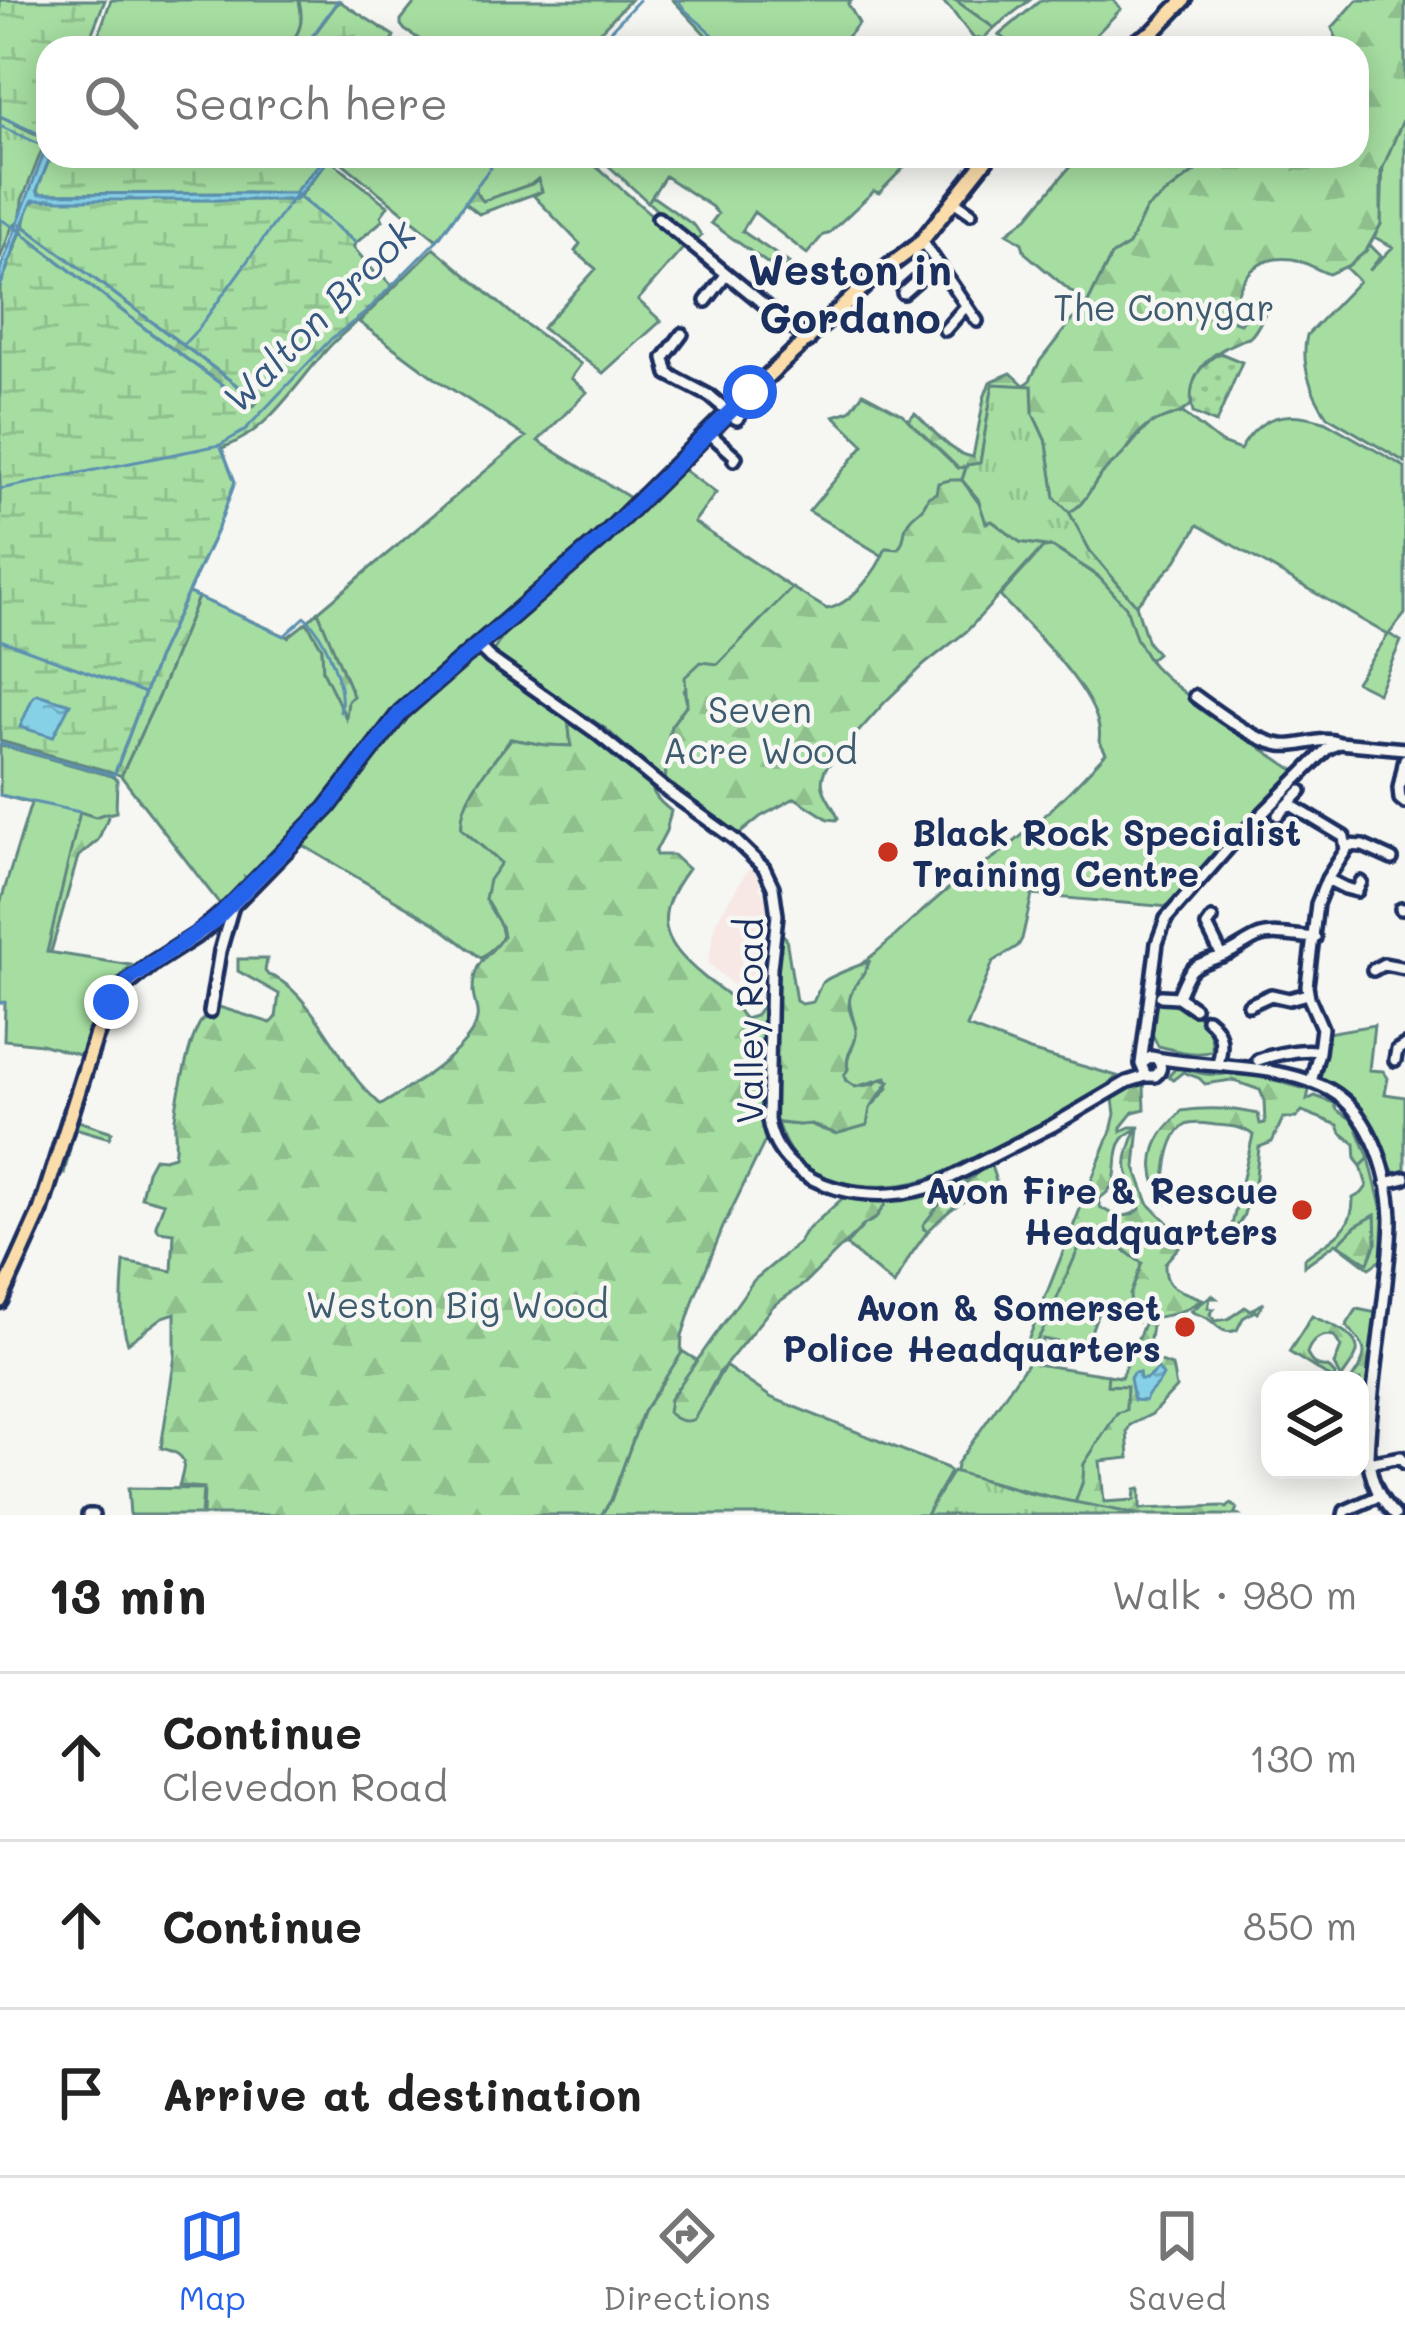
<!DOCTYPE html>
<meta charset="utf-8">
<style>
body{margin:0;font-family:Mali,sans-serif;background:#f6f6f6;color:#222}
.controls{position:absolute;right:36px;bottom:36px;display:grid;overflow:hidden;border-radius:24px;box-shadow:0 6px 30px #0003}
.controls button{width:108px;height:108px;display:grid;place-items:center;padding:0;border:0;border-bottom:3px solid #e0e0e0;background:#fff;color:#222;font:60px sans-serif}
.stop{position:absolute;width:36px;height:36px;margin:-27px;border:9px solid #2563eb;border-radius:50%;background:#fff}
.stop.end{background:#2563eb;border-color:#fff;box-shadow:0 3px 12px #0008}
.list{margin:0;padding:0;list-style:none}
h2{display:flex;justify-content:space-between;align-items:center;height:156px;margin:0;padding:0 48px;font-size:51px}
h2 small{font-size:39px;font-weight:400;color:#767676}
.list li{display:grid;grid-template-columns:78px 1fr auto;gap:36px;align-items:center;box-sizing:border-box;height:168px;padding:0 48px;border-top:3px solid #e0e0e0}
.list b{display:block;font-size:45px;white-space:nowrap}
.list p{margin:0;font-size:39px;white-space:nowrap;color:#767676}
.list em{font-size:39px;font-style:normal;color:#767676}
.icon{flex:none;width:66px;height:66px;fill:none;stroke:currentColor;stroke-width:2;stroke-linecap:round;stroke-linejoin:round}
.map{position:relative;flex:none;width:1405px;height:1515px;overflow:hidden}
.search{position:absolute;background:#fff;box-shadow:0 6px 30px #0003;left:36px;right:36px;top:36px;height:132px;display:flex;align-items:center;gap:30px;box-sizing:border-box;padding:0 42px;border-radius:36px;color:#767676;font-size:45px}
.sheet{height:660px;background:#fff}
nav{display:flex;justify-content:space-around;align-items:center;box-sizing:border-box;height:168px;border-top:3px solid #e0e0e0;background:#fff;font-size:33px;color:#767676}
nav a{display:grid;justify-items:center;gap:6px}
nav .on{color:#2563eb}
.map>svg:first-child{display:block}
.built{fill:#f7e8e5}
.grass{fill:#a6dea1;stroke:#608680;stroke-width:3;fill-rule:evenodd}
.forest{fill:url(#forest-firs);stroke:#608680;stroke-width:3;fill-rule:evenodd}
.wetland{fill:url(#wetland-marsh);stroke:#608680;stroke-width:3}
.park{fill:url(#park-tufts);stroke:#608680;stroke-width:3}
.garden{fill:url(#garden-dots);stroke:#608680;stroke-width:3}
.water{fill:url(#water-ripples);stroke:#5c90b0;stroke-width:3}
.lines{fill:none;stroke-linecap:round;stroke-linejoin:round}
.stream{stroke:#5c90b0;stroke-width:3}
.minor-casing{stroke:#1b2f5e;stroke-width:18}
.major-casing{stroke:#1b2f5e;stroke-width:21}
.minor{stroke:#f6f6f2;stroke-width:9}
.major{stroke:#fbddab;stroke-width:12}
.route{stroke:#2563eb;stroke-width:15}
.poi-dot{fill:#c8321e;stroke:#f6f6f2;stroke-width:4.5}
.labels{text-anchor:middle;dominant-baseline:central;stroke-width:9;stroke-linejoin:round;paint-order:stroke}
.park-label{font-size:36px;fill:#3e5b6f;stroke:#f6f6f2}
.poi-label{font-size:36px;font-weight:bold;fill:#1b2f5e;stroke:#f6f6f2;text-anchor:end}
.street-label{font-size:36px;fill:#1b2f5e;stroke:#f6f6f2}
.water-label{font-size:39px;font-style:italic;fill:#365880;stroke:#f6f6f2}
.quarter-label{font-size:42px;font-weight:bold;fill:#1b2f5e;stroke:#f6f6f2}
</style>
<div class="map">
<svg width="1405" height="1515" viewBox="0 0 1405 1515">
<defs>
<pattern id="forest-firs" width="22" height="20" patternUnits="userSpaceOnUse" patternTransform="scale(3)"><rect width="22" height="20" fill="#a6dea1"/><path d="M5 1l3.5 6h-7zM16 11l3.5 6h-7z" fill="#8ebf8d"/></pattern>
<pattern id="wetland-marsh" width="20" height="14" patternUnits="userSpaceOnUse" patternTransform="scale(3)"><rect width="20" height="14" fill="#a6dea1"/><path d="M1 5h8M5 5V1M11 12h8M15 12V8" fill="none" stroke="#8ebf8d"/></pattern>
<pattern id="park-tufts" width="24" height="20" patternUnits="userSpaceOnUse" patternTransform="scale(3)"><rect width="24" height="20" fill="#a6dea1"/><path d="M3 7l-1-3M5 7V3M7 7l1-3M15 17l-1-3M17 17v-4M19 17l1-3" fill="none" stroke="#8ebf8d"/></pattern>
<pattern id="garden-dots" width="8" height="8" patternUnits="userSpaceOnUse" patternTransform="scale(3)"><rect width="8" height="8" fill="#a6dea1"/><path d="M2 2h.1M6 6h.1" fill="none" stroke="#8ebf8d" stroke-width="1.8" stroke-linecap="round"/></pattern>
<pattern id="water-ripples" width="26" height="14" patternUnits="userSpaceOnUse" patternTransform="scale(3)"><rect width="26" height="14" fill="#87d1e7"/><path d="M2 4q2-2 4 0t4 0M15 11q2-2 4 0t4 0" fill="none" stroke="#6eaabe"/></pattern>
</defs>
<rect width="100%" height="100%" fill="#f6f6f2"/>
<filter id="ink" filterUnits="userSpaceOnUse"><feTurbulence type="fractalNoise" baseFrequency=".00833" numOctaves="2"/><feDisplacementMap in="SourceGraphic" scale="24" xChannelSelector="R" yChannelSelector="G"/><feConvolveMatrix kernelMatrix="1 2 1 2 8 2 1 2 1" color-interpolation-filters="sRGB"/></filter>
<g filter="url(#ink)">
<path class="built" d="M754,865l7,14 -2,9 8,12 2,37 -10,33 -26,15 -25,-22 8,-42 31,-50z"/>
<path class="grass" d="M111,0h188c5,21 2,32 -12,48h-174l-15,-12z
M417,0h213l-46,48h-151l-28,-18 -4,-5v-5z
M673,0h179l-4,4 11,19 -12,14 9,10 -138,1z
M955,0h75l-36,28z
M1041,0h72l8,9 -38,39h-68l-16,-13z
M1405,115v347l-78,-46c-16,-23 -27,-53 -20,-81l52,-54 -13,-13 23,-24 12,12 -12,15 24,-24 -19,-10 7,-13 2,-62z
M334,156h250l102,89 -48,55 23,21 -58,52 -61,-45 54,-59 -21,-18 5,-7 -46,-48 8,-5 -5,-11 -5,4 -49,17 -9,-10 -37,49z
M598,156h317l-36,37 -5,-2 -46,43 -5,1 -16,19 -53,-42 -12,19 47,32 -8,10 -70,-50 7,-9 -6,-7 -47,-31 -17,26z
M1079,156h157l-9,5 -20,1 -61,47 -17,36 -18,11 -24,49 -62,-52 -3,-10 -15,-10 21,-16z
M329,159l59,47 -7,10 2,4 -27,23 -57,-46z
M434,248l83,70 64,46 -10,14 16,14 -49,49 94,58 -209,188 -46,46 -41,59 -86,87 -5,-2 2,5 -25,25 -101,-131 37,-79 40,-100 90,40 19,-15 15,26 1,23 25,29 5,-4 -35,-84 208,-175 -90,-58 -77,-57z
M863,393l39,21 56,54 8,-1 -4,13c-23,0 -24,15 -39,29 -11,10 -17,17 -19,33l-6,7 -12,-1 -3,8 -74,-45 55,-66 -30,-29 16,-5z
M1183,413l38,30 19,7c20,-35 45,-41 84,-29l81,46v147l-16,20 12,7 -23,52 -22,-11 32,-47 -190,-110 -22,36 -40,44 -46,-54 -21,-39c16,-7 20,-22 31,-36 6,-7 14,-13 21,-20 24,-24 23,-38 62,-43z
M681,468l35,25 -22,29 98,66 -74,76 -34,26 3,14 -16,22 -6,56 -59,-53 -114,-76 19,-30z
M1053,547c25,18 56,31 73,59 13,20 10,41 28,60 30,32 73,54 110,76l-3,6 37,25 -129,134 -137,-12 -10,44 -4,7 -25,16 -26,65 63,24 87,25 -8,8c-33,24 -69,42 -106,60 -25,12 -50,26 -76,35 -40,13 -103,10 -133,-23 -8,-9 -13,-22 -17,-33l22,2 7,-2c9,2 17,8 26,9 13,2 22,-6 35,-7l3,-17 18,-20 -2,-10 -31,9 -9,-6 -2,-6 4,-6c-3,-15 8,-22 8,-36 -1,-16 -12,-30 -3,-47 6,-9 12,-13 16,-24h-5c33,-25 60,-55 93,-80 12,-10 27,-17 39,-26 41,-30 77,-67 110,-103l-7,-13c8,-41 -72,-114 -99,-144l43,-48z
M476,656h5l87,62 3,28 -26,-1 -35,-6c-16,23 -51,62 -48,90l39,34 -16,36 16,27 2,10 -4,7 -18,15 -45,-34 -137,-81c54,-66 105,-140 177,-187z
M0,745l112,31 5,4 -1,32 -21,5 -14,-4 -33,139 83,13 -31,34 -18,57 -41,-12 -37,-4 1,-37h-5v-99l31,-101 -31,-8z
M1153,1000c30,2 61,17 59,51 -17,6 -37,-1 -54,-5l-8,-16z
M1374,1025l-5,45 14,1 5,7 -3,16 20,3v77l-8,2c-8,-8 -8,-15 -13,-26 -14,-33 -34,-55 -65,-73l-2,-5 10,-39z
M1369,1158l14,56 -2,46 -12,8 -33,-25 -32,23v-7c23,-19 50,-26 49,-61l9,-5 5,-7 -6,-20zM1375,1216l1,27h-37l17,-17z
M985,1166l-13,13 -19,13 -29,37 4,2 -18,25 -16,29 -48,-40 19,-21 10,-5 14,-21 47,-7z
M1086,1231c30,6 33,18 56,32l-9,50 7,4 -3,5 -38,-12 -14,38 -42,-9 -7,25 72,11v10h19l-1,25 -9,8 -33,46 -1,17 -8,22 -115,-29 -4,-3 1,-7 71,-102z
M682,1351l16,10 -28,38 24,20 31,-53 47,32 175,70 3,4 -24,43h-325l10,-15 32,-88z
M128,1488l75,1 -2,26h-71z"/>
<path class="forest" d="M299,0l40,1 -35,47h-17c14,-16 17,-27 12,-48z
M940,0h15l39,28 -10,10 -10,1 -24,-31z
M1357,0h48v115l-24,57v52l-15,27 -15,13 -22,10c-12,-4 -24,-13 -37,-15 -40,-5 -59,27 -58,62l6,2 17,-17 8,7c-4,8 -9,20 -16,25 -3,1 -6,1 -9,3 -32,13 -49,29 -49,64 -14,14 -35,11 -51,27 -7,7 -11,16 -18,23 -7,7 -16,13 -22,21 -11,14 -15,29 -31,36l-14,-14 -8,-54 -14,-30 -1,-27 -39,-3 -13,80 -22,4c-17,-17 -33,-32 -50,-48l7,-7c17,15 35,41 58,44l11,-59 6,-16 21,-9 13,12 5,-3 11,-21 32,-41 13,-11 26,-53 18,-11 17,-36 61,-47 20,-1 9,-5h121v-108h-16l-9,-20z
M538,179l4,12 -63,23 -14,-11 9,-13 9,11 49,-17z
M652,196l43,30 6,9 -7,10 -46,-43z
M24,226l234,175 -5,6 -101,-73 -131,-102z
M950,480h12l30,41 28,21 33,5 -11,1 -75,83 -42,33 -40,38 -59,66c-11,21 5,31 12,50l-2,2 -8,-1 -33,-21 -35,19 -23,19 -45,-26 -27,-21 2,-45 4,-18 16,-22 -2,-27 16,-15 17,2 74,-76 35,21c25,-5 50,-38 59,-61l12,1c8,-9 4,-14 9,-25 6,-12 17,-12 21,-27l8,-4 2,-10z
M187,592l11,5 -40,100 -37,79 -6,-3 43,-116z
M318,612l35,84 -5,5 -2,17 -23,-47 -1,-23 -15,-26z
M568,718l81,57c2,18 8,25 22,36l-5,20 -11,21 1,3h17l15,14c-35,47 -29,71 16,108 7,6 17,12 24,18 7,8 9,17 17,24l10,-3 13,-19 -1,140 -44,90 -29,72 -12,37 -1,18 -38,58 -32,88 -10,15h-398l1,-27 -25,-2c7,-24 9,-32 -18,-38l14,-92v-43l-12,4 -35,26c-9,-23 -6,-55 -4,-81l48,9 2,-38 -15,-2 -3,-6 8,-22 -23,-6 6,-26 7,-13 10,1 10,-3c3,-14 0,-25 1,-38 2,-19 16,-89 29,-100 4,-4 10,-6 15,-11l52,16 5,-5 3,-24 -41,-23v-12h29l-2,12 3,4c33,8 68,74 87,102 7,10 17,19 26,28 25,-15 91,-56 96,-86 2,-10 -4,-18 -4,-28 0,-33 17,-33 30,-55l-2,-10 -16,-27 4,-19 12,-17 -39,-34c-4,-31 31,-66 49,-90l34,6 26,1z
M80,812l15,5 12,-4 1,4 -10,23 -20,17 -27,95h-4z
M782,934l4,4 10,63 6,3 11,-2c2,-3 7,-17 9,-19 6,-6 39,-19 47,-21 -5,16 -20,24 -20,43 0,10 7,18 7,27 1,15 -12,20 -8,37l-4,7 2,5 9,6 19,-3 7,-5 8,3 -19,26 -3,17 -31,9 -24,-10 -13,1 -27,-3c1,-42 -6,-155 10,-188z
M121,995l6,1 -27,52 -22,73 34,11 -3,6 -34,-10 -11,46 -7,-2 39,-127z
M1185,1068c13,7 38,10 51,2l73,20 -2,10 8,-4 19,7 3,7 17,11 15,37 -8,8 -5,-6 -1,-16 -14,-11 -3,-8 -36,-14 -6,7h-13l-11,24 -13,5 -4,39 -3,2 -9,29 -9,14 -3,-2 22,-94c-12,-9 -23,-9 -37,-10 -9,-1 -22,-4 -30,0 -20,11 -22,56 -21,76 -15,-20 -17,-46 -3,-67 5,-9 13,-14 19,-23 27,-4 50,-3 77,3l2,10 5,-1 -1,-23 -4,-10 -28,-10 -27,4 -6,-6 -16,-6 -10,8 -5,-3 7,-8z
M1138,1084l6,2 1,23 -12,3 -12,15v4l9,-4h9l-4,40 13,36 37,37 -20,23c-1,28 14,26 37,36 -17,14 -52,26 -71,11l-1,-15 12,-32c-22,-14 -26,-26 -56,-32l-40,93 -18,33 -3,-9 86,-217 4,-17 -2,-15zM1137,1129c-5,11 -12,28 -10,40 3,15 12,24 13,40 -13,11 -25,7 -39,-1l-3,-9c34,-18 2,-55 39,-70z
M990,1163l9,27c-11,10 -16,6 -29,9 -18,6 -29,20 -42,32l-4,-2 -1,-4 19,-24z
M844,1197l45,1 -14,21 -10,5 -61,60 -31,22 -54,67 -25,46c-9,5 -20,0 -26,-7l2,-13 84,-119 45,-37 5,-10z
M1375,1215l1,28 -8,20 -30,-19 18,-18z
M1212,1295l4,3h-6l-2,10 6,1 -4,5 5,7 13,-2 17,-12 5,3 14,-7 -7,10 -2,-2 -12,7 -6,12c-16,6 -20,-7 -32,-13 -5,-2 -10,-3 -14,-6z
M1357,1309l20,4v6l-11,105 -6,16v-15l4,-3 -4,-10v-32h-9c19,-27 17,-32 -5,-54z
M1312,1316c13,7 48,17 45,36 -2,9 -12,20 -16,27l-7,-14 7,-18 -7,-11c-14,-3 -23,5 -27,17 4,12 12,15 21,14l7,8 -1,5 -45,-28z
M1145,1322l7,4 -5,31 25,9 4,22 -24,26 -22,11 -3,6 2,27 -29,3 4,41 30,-2 1,-10 5,-1v20l83,-3 4,2 4,-4 6,4 -2,5 3,2h-97l-66,-12 8,-22 1,-17 33,-51 9,-3 1,-24 -20,-1 1,-10 13,2z"/>
<path class="wetland" d="M0,0h105l-19,48h-38v90l-48,-22z
M339,1l55,35 -4,12h-86z
M51,156h275l-32,37 -255,1 -1,-7z
M299,197l57,46 -3,4 24,28 3,-2 13,14c-18,23 -42,37 -62,58 -33,35 -61,87 -109,103l13,34 -18,48 -59,127 -43,116 -115,-32v-454l21,-55 131,102 101,73 5,-6 -234,-175 5,-22 10,-5 256,1z"/>
<path class="park" d="M0,117l46,22 2,-2v9l-5,1 -21,54 -2,20 -8,6 -12,32z
M993,384l39,2 1,28 14,30 8,54 14,14 21,39 46,54 12,38 9,10 -8,7 -13,-22 -10,-31 -29,-32 -44,-28 -33,-5 -28,-21 -6,2 -8,-24 -16,-19 5,-15 13,-2z
M953,1471l75,22 113,22h-215z"/>
<path class="garden" d="M1220,353l22,9 -26,61 -23,-10c-6,-26 3,-47 27,-60z"/>
<path class="water" d="M47,145l1,11 2,1 -13,33 2,4 255,-1 33,-37h4l-36,44h-262c-13,24 -22,59 -33,87v-17z
M37,694l33,10 -17,33 -33,-10 13,-30z
M1158,1369l5,7c-4,10 -15,15 -18,25l-11,-1 -4,-22 3,-5 6,-1 1,7h6z"/>
<g class="lines">
<path class="stream" d="M678,0l7,10 43,38
M96,34l17,14
M304,48l34,-48
M594,48l45,-48
M0,116l48,22
M0,126l48,22
M0,219l17,10 135,105 95,69
M21,224l237,177
M183,345l15,-16 98,-135 60,49
M0,489l220,-44 24,-14 87,-92 34,-26 72,-73 62,-84
M188,593l96,43 21,-19c19,17 42,70 35,95
M0,640l145,53
M0,744l114,31 44,-118 59,-127 18,-48 -14,-35
M0,795l80,17
M0,1003l5,-1"/>
<g class="minor-casing">
<path id="minor" d="M952,200l19,13
M658,218l151,123
M922,241l55,80
M903,293l33,-29
M706,301l20,-26
M945,330l21,-24
M682,334l-18,24 4,16 42,22 19,16
M727,414l10,5 20,-24
M709,433l27,24 -2,3
M477,645l13,13 104,73 71,58 69,50 30,29 9,19 4,28 -6,53 -3,152c12,74 114,88 172,63l112,-57 75,-44 19,-6
M1195,696c22,16 60,45 86,49 21,3 39,-10 58,-2
M1405,759l-6,29 1,11 5,4
M1289,804l55,33 2,13 -19,29
M1278,815l23,-24
M1347,845l16,1 29,13
M1401,909h4
M1212,919l-5,7 15,30
M1373,970l11,-6 21,4
M1161,996l17,1c14,-35 13,-29 46,-42 12,-4 22,-13 34,-18 16,-6 39,0 57,1
M1178,997l16,11
M1249,1005l22,-10 18,4 18,-5
M210,1012l10,-61 14,-49
M1207,1019c16,12 16,26 11,45
M1319,1052l3,-24 -13,-30 -2,-12 10,-82 10,-25 18,9 12,3 4,-9
M1157,1059c5,6 5,12 -2,17h-9l-5,-12 10,-7c55,11 118,6 171,29 48,21 67,84 69,132 0,22 -3,43 -5,64 -6,58 -16,116 -18,174 3,24 10,42 27,59
M1258,1060c14,-5 48,-13 61,-8l-8,30
M1395,1060l2,-10 8,-5
M1141,1064l16,-121 9,-24 63,-72 98,-98 12,-6 66,6
M1386,1183l19,-5
M1368,1463l33,-6 4,6
M88,1515h5
M1344,1515l1,-4 34,-15"/>
</g>
<g class="major-casing">
<path id="major" d="M1125,48l29,-17 30,-31
M0,1301l40,-89 56,-177 21,-43 36,-29 47,-30 29,-25 98,-100 74,-96 200,-173 128,-127 142,-132 49,-37 69,-87"/>
</g>
<use href="#minor" class="minor"/>
<use href="#major" class="major"/>
</g>
</g>
<g class="lines" filter="url(#ink)">
<path class="route" d="M111,1002l19,-23 84,-58 113,-113 74,-96 200,-173 149,-147"/>
</g>
<g class="poi-dot">
<circle cx="888" cy="852" r="12"/>
<circle cx="1302" cy="1210" r="12"/>
<circle cx="1185" cy="1327" r="12"/>
</g>
<g class="labels">
<g class="park-label">
<text x="1164" y="306">The Conygar</text>
<text x="760" y="708">Seven<tspan x="760" dy="41">Acre Wood</tspan></text>
<text x="457" y="1303">Weston Big Wood</text>
</g>
<g class="poi-label">
<text x="912" y="831" text-anchor="start">Black Rock Specialist<tspan x="912" dy="41">Training Centre</tspan></text>
<text x="1278" y="1189">Avon Fire &amp; Rescue<tspan x="1278" dy="41">Headquarters</tspan></text>
<text x="1161" y="1306">Avon &amp; Somerset<tspan x="1161" dy="41">Police Headquarters</tspan></text>
</g>
<g class="street-label">
<text transform="translate(748 1021) rotate(-90)">Valley Road</text>
</g>
<g class="water-label">
<text transform="translate(318 315) rotate(-45)">Walton Brook</text>
</g>
<g class="quarter-label">
<text x="850" y="268">Weston in<tspan x="850" dy="48">Gordano</tspan></text>
</g>
</g>
</svg>
<div class="controls">
<button><svg class="icon" aria-label="layers" viewBox="0 0 24 24"><path d="M12 4l9 5-9 5-9-5zM3 14l9 5 9-5"/></svg></button>
</div>
<div class="stop" style="left:750px;top:392px"></div>
<div class="stop end" style="left:111px;top:1002px"></div>
<div class="search"><svg class="icon" aria-label="search" viewBox="0 0 24 24"><circle cx="10" cy="10" r="6"/><path d="M15 15l6 6"/></svg>Search here</div>
</div>
<section class="sheet">
<h2>13 min<small>Walk · 980 m</small></h2>
<ul class="list">
<li><svg class="icon" aria-label="ahead" viewBox="0 0 24 24"><path d="M12 20V5M6 11l6-6 6 6"/></svg><div><b>Continue</b><p>Clevedon Road</p></div><em>130 m</em></li>
<li><svg class="icon" aria-label="ahead" viewBox="0 0 24 24"><path d="M12 20V5M6 11l6-6 6 6"/></svg><div><b>Continue</b></div><em>850 m</em></li>
<li><svg class="icon" aria-label="arrive" viewBox="0 0 24 24"><path d="M6 21V4h12l-3 4 3 4H6"/></svg><div><b>Arrive at destination</b></div></li>
</ul>
</section>
<nav>
<a class="on"><svg class="icon" aria-label="map" viewBox="0 0 24 24"><path d="M3 6l6-2 6 2 6-2v14l-6 2-6-2-6 2zM9 4v14M15 6v14"/></svg>Map</a>
<a><svg class="icon" aria-label="directions" viewBox="0 0 24 24"><path d="M12 3l9 9-9 9-9-9zM9 14v-3h6M13 9l2 2-2 2"/></svg>Directions</a>
<a><svg class="icon" aria-label="saved" viewBox="0 0 24 24"><path d="M7 4h10v16l-5-4-5 4z"/></svg>Saved</a>
</nav>
